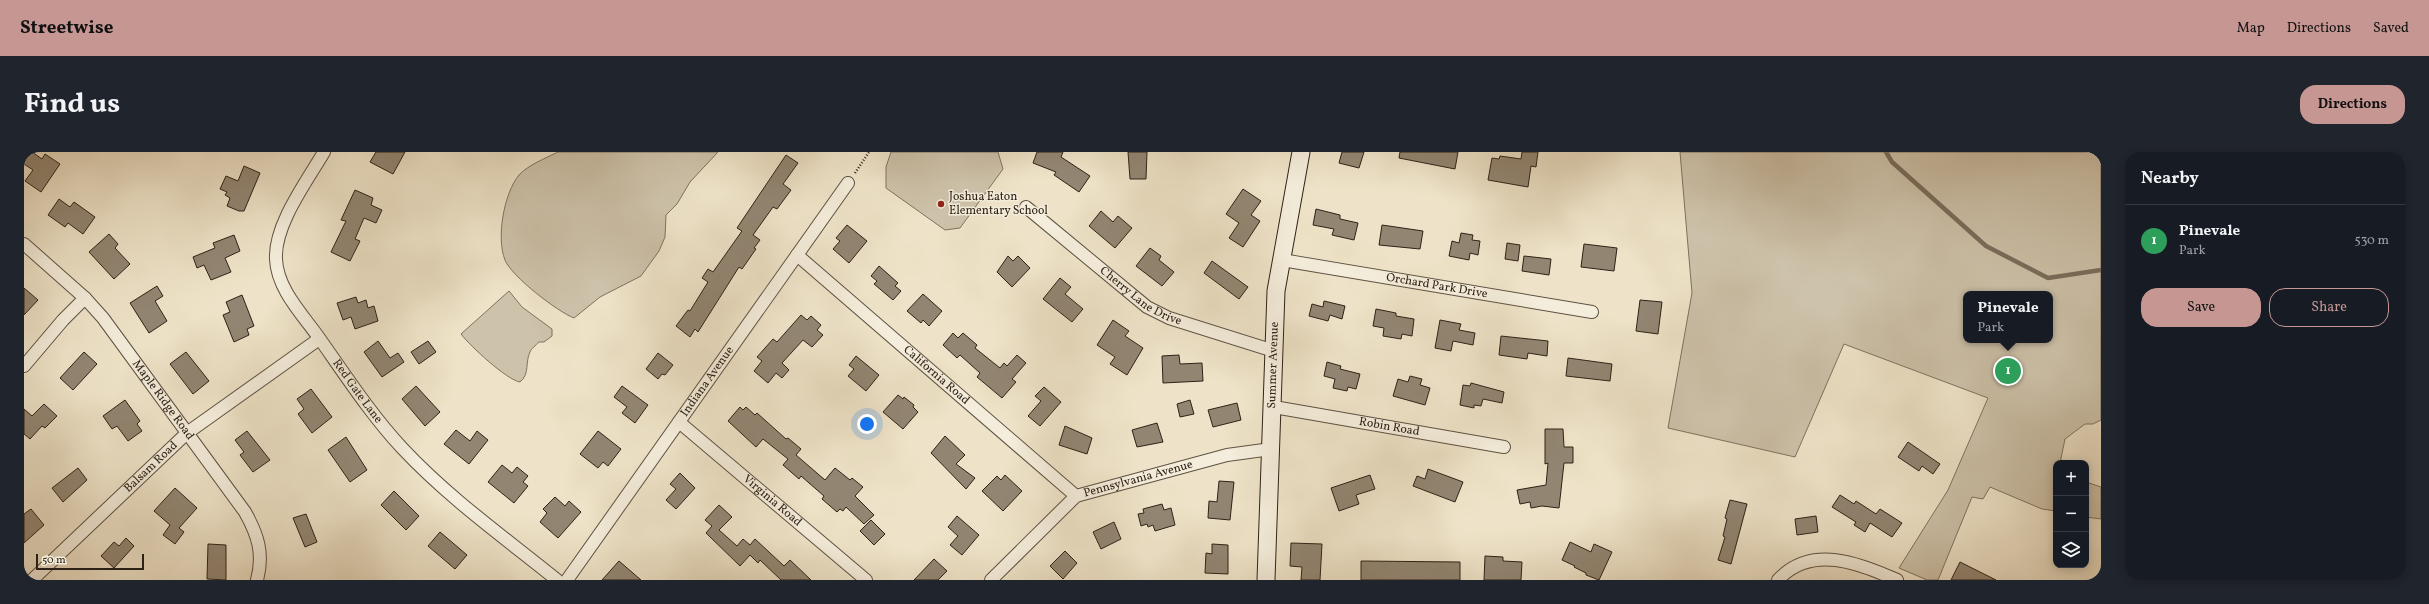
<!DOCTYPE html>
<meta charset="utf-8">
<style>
body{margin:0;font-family:Vollkorn,serif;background:#20242c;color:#f1f3f6}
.controls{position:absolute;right:12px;bottom:12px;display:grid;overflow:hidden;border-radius:8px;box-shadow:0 2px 10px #0003}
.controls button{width:36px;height:36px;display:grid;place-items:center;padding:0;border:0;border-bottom:1px solid #363941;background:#171b24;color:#f1f3f6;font:20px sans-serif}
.scale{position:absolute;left:12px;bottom:10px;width:108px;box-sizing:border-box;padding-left:4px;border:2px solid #2e2217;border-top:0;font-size:11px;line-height:14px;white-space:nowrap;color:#2e2217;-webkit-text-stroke:3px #f4eddb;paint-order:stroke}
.you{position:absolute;left:843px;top:272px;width:14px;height:14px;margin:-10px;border:3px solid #fff;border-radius:50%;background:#1a73e8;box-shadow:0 0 0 6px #1a73e833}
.badge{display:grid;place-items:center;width:26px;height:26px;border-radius:50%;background:#c59692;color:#fff;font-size:13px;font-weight:700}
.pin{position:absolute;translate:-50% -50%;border:2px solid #fff;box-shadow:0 1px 4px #0006}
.popup{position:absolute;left:1939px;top:139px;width:90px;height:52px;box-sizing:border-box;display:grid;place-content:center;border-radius:8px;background:#171b24;filter:drop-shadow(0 1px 3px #0005);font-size:13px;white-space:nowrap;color:#9ea1a6}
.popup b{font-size:15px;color:#f1f3f6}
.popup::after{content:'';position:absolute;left:50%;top:100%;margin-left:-8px;border:8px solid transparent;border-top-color:#171b24}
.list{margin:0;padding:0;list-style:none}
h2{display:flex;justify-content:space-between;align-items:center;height:52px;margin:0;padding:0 16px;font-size:17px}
h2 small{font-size:13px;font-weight:400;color:#9ea1a6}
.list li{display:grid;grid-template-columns:26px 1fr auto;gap:12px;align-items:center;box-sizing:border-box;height:72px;padding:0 16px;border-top:1px solid #363941}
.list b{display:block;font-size:15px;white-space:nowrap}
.list p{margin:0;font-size:13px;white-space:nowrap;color:#9ea1a6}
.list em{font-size:13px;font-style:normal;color:#9ea1a6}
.actions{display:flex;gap:8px;padding:12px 16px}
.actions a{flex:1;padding:9px 0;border:1px solid #c59692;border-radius:16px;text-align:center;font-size:14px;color:#c59692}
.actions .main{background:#c59692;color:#111}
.icon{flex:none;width:22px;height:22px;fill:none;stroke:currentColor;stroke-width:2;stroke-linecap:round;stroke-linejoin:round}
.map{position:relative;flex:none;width:2077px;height:428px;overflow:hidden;border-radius:16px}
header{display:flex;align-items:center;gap:24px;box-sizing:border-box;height:56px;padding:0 20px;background:#c59692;color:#111}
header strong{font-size:19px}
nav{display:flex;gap:22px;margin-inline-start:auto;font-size:14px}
.intro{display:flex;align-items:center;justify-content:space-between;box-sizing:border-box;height:96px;padding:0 24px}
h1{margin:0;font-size:28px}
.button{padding:10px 18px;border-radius:16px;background:#c59692;color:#111;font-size:14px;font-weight:700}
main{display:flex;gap:24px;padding:0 24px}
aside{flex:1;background:#171b24;border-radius:16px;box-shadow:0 2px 10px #0003}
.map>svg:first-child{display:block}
.green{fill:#cdc2aa;stroke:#7e7260;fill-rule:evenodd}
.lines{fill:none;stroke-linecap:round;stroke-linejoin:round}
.stream{stroke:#7a6e5d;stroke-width:4.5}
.building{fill:#928673;stroke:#2e2217}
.street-casing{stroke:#5e5243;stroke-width:14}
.secondary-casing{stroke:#2e2217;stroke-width:19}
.path{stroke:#2e2217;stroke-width:2.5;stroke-dasharray:1 2;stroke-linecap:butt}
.street{stroke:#f4eddb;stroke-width:12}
.secondary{stroke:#f4eddb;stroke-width:17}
.poi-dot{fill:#8f2418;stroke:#f4eddb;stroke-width:1.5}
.labels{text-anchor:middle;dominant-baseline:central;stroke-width:3;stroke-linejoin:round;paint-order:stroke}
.poi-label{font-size:12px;fill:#2e2217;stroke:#f4eddb;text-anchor:start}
.street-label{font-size:12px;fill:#2e2217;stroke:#f4eddb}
</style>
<header>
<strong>Streetwise</strong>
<nav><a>Map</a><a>Directions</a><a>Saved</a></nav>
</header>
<div class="intro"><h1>Find us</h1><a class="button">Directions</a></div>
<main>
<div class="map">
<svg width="2077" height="428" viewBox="0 0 2077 428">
<rect width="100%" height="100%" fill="#eee3c8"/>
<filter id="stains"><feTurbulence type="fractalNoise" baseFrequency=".005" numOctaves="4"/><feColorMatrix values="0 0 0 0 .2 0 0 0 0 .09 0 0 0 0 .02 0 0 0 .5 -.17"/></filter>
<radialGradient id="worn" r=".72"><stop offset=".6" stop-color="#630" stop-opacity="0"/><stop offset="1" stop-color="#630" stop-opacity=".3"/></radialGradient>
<path class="green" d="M534,0h160l-28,30 -13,22 -11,11 -1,22 -6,14 -18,25 -41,21 -26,21c-16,-6 -63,-42 -69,-58 -9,-22 -1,-67 14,-85 9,-10 27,-17 39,-23z
M867,0h107l5,17 -43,59 -15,2 -59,-42v-21z
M1656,0h421v268l-8,4h-8l-20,15 -5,24h-4v48l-14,-2 -52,-22 -7,12 -11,-2 -34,83h-11l-28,-12 49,-78 40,-92 -144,-54 -49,113 -127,-29 24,-135zM1942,142h84v46h-84z
M485,139l13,16 30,22v7l-8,6h-5c-3,3 -8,7 -9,10 -5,10 0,22 -10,30 -13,-2 -50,-36 -59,-48z
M2062,330l15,5v32l-15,-2z"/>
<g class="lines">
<path class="stream" d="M1862,0l6,10 94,84 62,32 53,-8"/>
</g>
<path class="building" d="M0,0h8l10,7 3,-5 15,10 -19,28 -16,-11 8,-11 -9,-6z
M352,0h29l-12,22 -23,-12z
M1013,0h26l-2,5 29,19 -11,16 -25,-17 2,-3 -23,-9z
M1104,0h19l-1,27h-16z
M1318,0h22l-5,16 -20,-5z
M1376,0h58l-3,17 -56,-11z
M1498,0h16l-2,15 -5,-1 -3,21 -40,-7 4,-22 7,1 1,-3 21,3z
M762,3l12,8 -15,21 8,6 -14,19 -4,-2 -20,28 7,5 -6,8 2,1 -14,20 -3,-2 -41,65 -3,-3 -5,8 -14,-11 12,-16 2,1 18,-29 -6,-4 6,-9 5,3 29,-41 -5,-3z
M220,14l16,7 -16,38h-5l-12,-5 3,-8 -5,-3 2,-3 -7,-3 6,-13 12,5z
M1219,37l18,12 -10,14 9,6 -17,26 -14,-9 10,-15 -13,-9z
M331,38l18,8 -2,7 11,5 -6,13 -12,-5 -9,21 5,2 -10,20 -19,-9 15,-31 -5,-1z
M35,47l11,8 4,-5 21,15 -12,17 -15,-11 -3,4 -17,-12z
M1292,57l24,6v4l18,4 -4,17 -22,-5 2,-6 -21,-4z
M1077,59l12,11 5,-6 14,12 -17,20 -26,-22z
M823,73l20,16 -18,22 -16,-14 7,-8 -4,-3z
M1358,73l41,6 -3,18 -41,-4z
M1437,81l12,2 -1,5 8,1 -2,14 -8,-2 -1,7 -20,-4 3,-15 7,2z
M85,82l9,10 -3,4 15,16 -16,15 -25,-27z
M210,83l6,16 -15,7 6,14 -20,8 -7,-15 -7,3 -4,-11 22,-9 -2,-5z
M1483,91l13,2 -2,16 -13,-2z
M1560,92l33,4 -3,23 -33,-4z
M1126,96l11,8 -2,4 15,12 -12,14 -26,-20z
M984,104l5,5 5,-5 12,12 -18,19 -15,-15z
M1500,104l27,3 -2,16 -27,-4z
M1188,109l36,26 -9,12 -35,-26z
M855,114l19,17 -3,3 6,5 -8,9 -19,-16 3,-3 -6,-5z
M1036,126l11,9 -6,7 18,15 -11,13 -29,-23z
M133,134l6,10 -8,5 12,20 -18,12 -19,-30z
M0,136l14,12 -14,15z
M899,142l19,17 -13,15 -6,-6 -2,3 -14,-12z
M218,143l12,31 -7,3 2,6 -15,7 -11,-27 7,-3 -4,-10z
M332,145l2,6 8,-3 2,8 6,-2 4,15 -23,8 -4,-12 -8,3 -6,-17z
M1616,148l22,2 -4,32 -22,-3z
M1300,149l21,5 -3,13 -12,-4 -2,6 -19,-5 3,-12 11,3z
M1352,157l20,4v3l18,3 -2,17 -10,-2 -1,5 -18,-3 1,-8 -11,-2z
M777,163l6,5 4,-4 10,9 -4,5 6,5 -11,12 -9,-7 -21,23 7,7 -7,8 -6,-5 -8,10 -14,-12 8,-10 -5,-4 16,-18 4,3z
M1089,168l16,11 -4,5 18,12 -16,27 -17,-11 5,-7 -18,-12z
M1416,168l21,4 -2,6 16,3 -2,12 -20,-4 -2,10 -16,-3z
M929,181l5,5 5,-5 14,12 -2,3 25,20 4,-5 3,3 10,-11 9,8 -14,16 4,3 -14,16 -25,-21 3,-4 -20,-18 -3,3 -14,-13z
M1477,184l47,5 -1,15 -19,-3 -1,6 -28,-4z
M354,189l12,17 8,-5 6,9 -22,15 -18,-25z
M404,189l8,11 -17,12 -8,-12z
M60,200l13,12 -24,26 -13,-12z
M162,200l23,29 -16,13 -23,-30z
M634,201l15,12 -8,10 -3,-1 -4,5 -12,-10z
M1155,203l1,9 22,-1 1,18 -40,2 -1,-27z
M832,204l23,19 -13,16 -18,-15 6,-7 -5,-4z
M1544,206l44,6 -2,17 -44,-5z
M1303,210l14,4 -1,3 20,5 -4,15 -8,-2 -1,4 -14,-3 2,-9 -11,-3z
M1386,224l12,3 -2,6 10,3 -5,17 -32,-9 5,-17 10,3z
M1447,231l33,9 -2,11 -19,-4 -2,7 -7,-1v3l-14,-3 3,-20 7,1z
M392,234l24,26 -15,14 -23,-27z
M598,234l26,19 -13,18 -13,-10 5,-6 -13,-10z
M1020,235l17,15 -21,24 -12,-10 13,-15 -6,-5z
M287,237l21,28 -20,16 -14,-19 6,-5 -7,-10z
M874,243l5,4 1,-2 10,8 -1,2 5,5 -15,17 -20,-17z
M101,248l15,21 -3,3 5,7 -14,10 -11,-15 -5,3 -9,-13z
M1166,248l4,14 -14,3 -3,-13z
M1213,251l4,17 -28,7 -5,-17z
M20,252l13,12 -12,12 -3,-2 -12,13 -6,-5v-25l8,7z
M716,255l3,3 3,-3 9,8 2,-2 29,26 2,-1 13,11 -5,6 29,25 10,-12 15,12 2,-2 11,9 -8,9 19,19 -10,9 -18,-17 -3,4 -3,-2 -3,3 -15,-13 2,-3 -23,-20 -2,3 -16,-14 5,-6 -25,-20 -7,8 -28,-26z
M1133,271l6,19 -26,5 -5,-17z
M1041,274l27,12 -5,16 -28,-9z
M1521,277h18l1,18h9v16h-9l-5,45 -17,-2 -11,2 -1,-6 -10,2 -3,-14 29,-5 2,-22 -3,1z
M432,278l14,11 7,-10 11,9 -19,24 -25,-20z
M223,279l23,29 -17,12 -13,-17 4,-3 -9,-12z
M574,279l23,18 -13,17 -5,-4 -5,6 -18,-14z
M921,284l20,19 -9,9 19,14 -9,11 -35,-36z
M322,285l21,33 -17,12 -22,-32z
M1884,290l32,22 -7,10 -11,-8 -3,5 -21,-14z
M478,313l10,8 5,-6 11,9 -5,6 5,4 -14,17 -26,-21z
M54,316l9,12 -24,22 -11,-14z
M1404,317l35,13 -8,20 -42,-16 4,-10 8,3z
M656,321l15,15 -19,21 -10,-9 10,-11 -6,-5z
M981,323l17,16 -19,20 -21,-20 15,-15 4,4z
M1346,323l5,14 -19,6 3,9 -20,7 -8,-23z
M1195,329l15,1 -4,38 -22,-2 1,-17 8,1z
M151,336l22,20 -18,20 5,4 -9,12 -12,-9 7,-10 -16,-14z
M370,339l25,25 -13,14 -25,-25z
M1816,343l14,9 2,-3 20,13 4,-5 22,14 -10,14 -22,-14 -5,9 -11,-7 2,-3 -24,-15z
M531,345l10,9 4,-5 12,11 -23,26 -18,-16 7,-9 -4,-4z
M1706,348l17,4 -16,60 -13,-4 7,-23 -2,-1 4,-17 -2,-1z
M1138,352l2,6 7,-2 4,17 -20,6 -2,-6 -5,2 -1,-3 -6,2 -3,-12 6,-1 -1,-4z
M695,353l13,12 -13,13 18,16 6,-7 7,6 5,-6 29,27 6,-6 21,20h-30l-21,-20 -2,3 -8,-8 -10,11 -34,-33 6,-7 -7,-6z
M7,357l13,16 -20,18v-29z
M282,362l11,28 -12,5 -12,-29z
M933,364l22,19 -17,20 -12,-10 8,-9 -10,-9z
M1792,364l2,16 -21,3 -2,-16z
M847,368l14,14 -11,11 -14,-14z
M1090,370l7,17 -20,10 -8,-17z
M416,380l27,23 -12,14 -27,-23z
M102,386l8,8 -20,22 -13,-12 13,-14 5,4z
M1546,390l21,10 3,-8 18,8 -13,28 -13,-5v-2l-12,-6 1,-1 -13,-6z
M1267,391l31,1 -2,36h-19l1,-13 -12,-1z
M184,392l18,1v35l-19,-1z
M1188,392l16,1v29l-23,-1 1,-20 6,1z
M1041,399l12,12 -14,16 -13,-13z
M1461,404l18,1v4l19,1 -1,18h-37z
M910,407l13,12 -9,9h-24z
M595,409l22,19h-39z
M1337,409l99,1v18h-99z
M1936,410l36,18h-45z"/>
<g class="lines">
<g class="street-casing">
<g id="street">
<path id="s1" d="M300,0c-17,29 -50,73 -48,107 1,29 25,54 41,76 27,38 54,80 86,114 46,49 102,89 154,131"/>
<path id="s2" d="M1002,55l121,100 22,11 105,33"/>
<path id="s3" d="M0,92l61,54 18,20 142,194c13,23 19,42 12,68"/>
<path id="s4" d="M773,103l279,241"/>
<path id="s5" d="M1258,108l310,52"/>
<path d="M0,214l39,-46 22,-22"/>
<path id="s6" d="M1250,255l230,40"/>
<path id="s7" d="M655,270l187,158"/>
<path id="s8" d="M8,428l155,-147 132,-94"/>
<path id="s9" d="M543,428l281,-397"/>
<path id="s10" d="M967,428l85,-84 151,-41 44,-6"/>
<path d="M1754,428c33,-36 81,-17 119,0"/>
</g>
</g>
<g class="secondary-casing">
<g id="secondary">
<path id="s11" d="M1242,428l10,-289 25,-139"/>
</g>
</g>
<path class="path" d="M831,21l14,-21"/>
<use href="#street" class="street"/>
<use href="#secondary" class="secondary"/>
</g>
<circle class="poi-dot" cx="917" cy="52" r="4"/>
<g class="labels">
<g class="poi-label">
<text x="925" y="45">Joshua Eaton<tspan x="925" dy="14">Elementary School</tspan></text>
</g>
<g class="street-label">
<text stroke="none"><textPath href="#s5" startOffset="157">Orchard Park Drive</textPath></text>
<text stroke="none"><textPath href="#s2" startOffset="146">Cherry Lane Drive</textPath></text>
<text stroke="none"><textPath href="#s11" startOffset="215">Summer Avenue</textPath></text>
<text stroke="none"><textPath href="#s4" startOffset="184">California Road</textPath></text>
<text stroke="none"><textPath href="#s9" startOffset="243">Indiana Avenue</textPath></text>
<text stroke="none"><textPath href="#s1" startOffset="276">Red Gate Lane</textPath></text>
<text stroke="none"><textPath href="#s3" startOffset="210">Maple Ridge Road</textPath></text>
<text stroke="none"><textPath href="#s6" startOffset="117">Robin Road</textPath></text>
<text stroke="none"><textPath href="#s8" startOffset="164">Balsam Road</textPath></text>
<text stroke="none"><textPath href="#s10" startOffset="184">Pennsylvania Avenue</textPath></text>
<text stroke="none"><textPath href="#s7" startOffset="122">Virginia Road</textPath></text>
</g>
</g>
<rect width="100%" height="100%" filter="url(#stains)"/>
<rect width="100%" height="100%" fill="url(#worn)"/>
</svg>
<div class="controls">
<button>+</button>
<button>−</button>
<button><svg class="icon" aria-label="layers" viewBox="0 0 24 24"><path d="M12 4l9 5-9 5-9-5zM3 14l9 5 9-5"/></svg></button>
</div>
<div class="scale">50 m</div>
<div class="you"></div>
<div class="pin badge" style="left:1984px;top:219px;background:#2e9e5b">1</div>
<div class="popup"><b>Pinevale</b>Park</div>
</div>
<aside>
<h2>Nearby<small></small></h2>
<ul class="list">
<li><span class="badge" style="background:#2e9e5b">1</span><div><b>Pinevale</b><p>Park</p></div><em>530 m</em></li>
</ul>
<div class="actions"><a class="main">Save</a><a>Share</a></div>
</aside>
</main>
